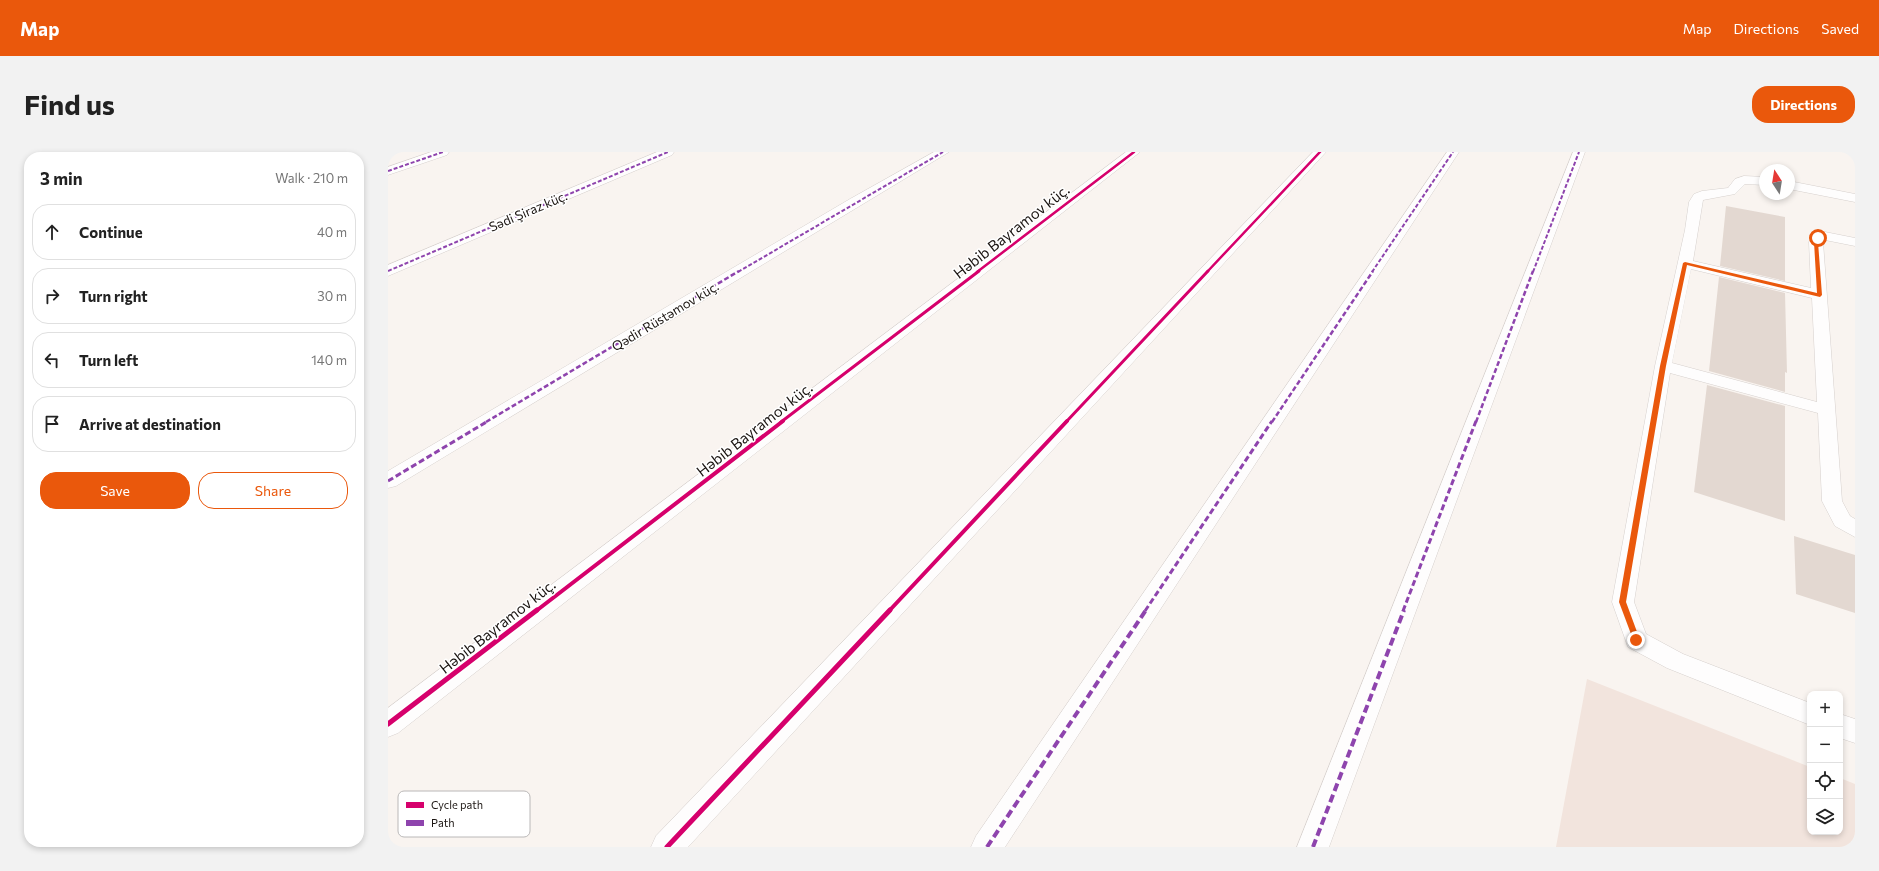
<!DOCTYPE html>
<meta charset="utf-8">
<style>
body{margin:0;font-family:Commissioner,sans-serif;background:#f2f2f2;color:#222}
.controls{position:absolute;right:12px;bottom:12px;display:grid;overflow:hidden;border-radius:8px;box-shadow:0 2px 6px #0003}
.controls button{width:36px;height:36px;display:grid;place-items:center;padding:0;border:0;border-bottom:1px solid #e0e0e0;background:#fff;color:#222;font:20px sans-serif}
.compass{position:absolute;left:1371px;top:12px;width:36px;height:36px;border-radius:50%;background:#fff;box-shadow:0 2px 6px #0003;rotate:348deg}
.stop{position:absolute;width:12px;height:12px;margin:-9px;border:3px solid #ea580c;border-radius:50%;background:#fff}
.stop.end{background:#ea580c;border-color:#fff;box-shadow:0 1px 4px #0008}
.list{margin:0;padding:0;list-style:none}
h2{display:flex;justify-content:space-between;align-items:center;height:52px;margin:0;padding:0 16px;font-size:17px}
h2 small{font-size:13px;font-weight:400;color:#767676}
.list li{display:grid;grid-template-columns:26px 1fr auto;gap:12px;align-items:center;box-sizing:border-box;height:56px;margin:0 8px 8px;padding:0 8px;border:1px solid #e0e0e0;border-radius:16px}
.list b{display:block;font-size:15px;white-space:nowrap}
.list em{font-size:13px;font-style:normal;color:#767676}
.actions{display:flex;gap:8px;padding:12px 16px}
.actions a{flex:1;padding:9px 0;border:1px solid #ea580c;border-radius:16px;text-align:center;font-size:14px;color:#ea580c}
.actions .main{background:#ea580c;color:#fff}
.icon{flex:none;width:22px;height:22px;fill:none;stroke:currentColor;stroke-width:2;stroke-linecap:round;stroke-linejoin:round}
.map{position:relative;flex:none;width:1467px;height:695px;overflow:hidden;border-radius:16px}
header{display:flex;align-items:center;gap:24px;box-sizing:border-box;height:56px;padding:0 20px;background:#ea580c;color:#fff}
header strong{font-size:19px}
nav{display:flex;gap:22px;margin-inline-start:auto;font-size:14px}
.intro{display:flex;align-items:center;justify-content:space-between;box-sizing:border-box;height:96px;padding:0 24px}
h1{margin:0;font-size:28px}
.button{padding:10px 18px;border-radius:16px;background:#ea580c;color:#fff;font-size:14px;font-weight:700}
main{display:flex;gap:24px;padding:0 24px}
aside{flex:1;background:#fff;border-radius:16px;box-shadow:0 2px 6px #0003}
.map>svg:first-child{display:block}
.built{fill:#f2e4dd}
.building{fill:#e3d8d1}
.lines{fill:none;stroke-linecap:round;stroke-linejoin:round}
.lane-casing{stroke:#d6d0cd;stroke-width:1}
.street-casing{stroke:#d6d0cd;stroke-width:1}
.lane{fill:#fefdfd;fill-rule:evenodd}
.street{fill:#fefdfd;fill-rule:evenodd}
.quiet-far3{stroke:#8e44ad;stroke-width:2;stroke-dasharray:4 2;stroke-linecap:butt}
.quiet-far2{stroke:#8e44ad;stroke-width:2.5;stroke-dasharray:5 2.5;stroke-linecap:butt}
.quiet-far1{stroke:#8e44ad;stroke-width:3;stroke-dasharray:6 3;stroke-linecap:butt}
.quiet{stroke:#8e44ad;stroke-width:4;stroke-dasharray:8 4;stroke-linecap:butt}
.cycleway-far3-casing{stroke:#fff;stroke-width:4}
.cycleway-far2-casing{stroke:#fff;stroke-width:5}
.cycleway-far1-casing{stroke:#fff;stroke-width:6}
.cycleway-casing{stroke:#fff;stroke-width:8}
.cycleway-far3{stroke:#d6006c;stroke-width:2.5}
.cycleway-far2{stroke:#d6006c;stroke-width:3}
.cycleway-far1{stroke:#d6006c;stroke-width:4}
.cycleway{stroke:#d6006c;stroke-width:5}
.route{fill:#ea580c}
.labels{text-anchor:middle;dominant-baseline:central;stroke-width:3;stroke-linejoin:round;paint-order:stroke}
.far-street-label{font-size:13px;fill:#1a1411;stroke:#fff}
.street-label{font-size:15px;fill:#1a1411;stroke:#fff}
.key{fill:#fff;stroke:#bab8b8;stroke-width:1}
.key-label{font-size:11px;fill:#1a1411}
</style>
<header>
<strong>Map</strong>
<nav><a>Map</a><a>Directions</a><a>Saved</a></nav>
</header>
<div class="intro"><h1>Find us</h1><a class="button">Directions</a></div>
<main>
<aside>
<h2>3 min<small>Walk · 210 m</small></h2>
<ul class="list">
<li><svg class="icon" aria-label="ahead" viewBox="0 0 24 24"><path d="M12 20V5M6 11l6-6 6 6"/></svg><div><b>Continue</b></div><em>40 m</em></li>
<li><svg class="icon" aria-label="right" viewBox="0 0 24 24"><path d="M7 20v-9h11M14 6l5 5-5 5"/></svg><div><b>Turn right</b></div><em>30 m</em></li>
<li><svg class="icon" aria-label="left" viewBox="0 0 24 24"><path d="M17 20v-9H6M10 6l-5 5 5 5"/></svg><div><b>Turn left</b></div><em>140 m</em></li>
<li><svg class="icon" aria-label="arrive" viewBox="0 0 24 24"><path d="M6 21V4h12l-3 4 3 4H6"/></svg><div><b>Arrive at destination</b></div></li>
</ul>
<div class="actions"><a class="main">Save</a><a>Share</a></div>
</aside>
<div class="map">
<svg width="1467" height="695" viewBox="0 0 1467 695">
<rect width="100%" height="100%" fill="#f9f4f0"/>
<path class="built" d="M1199,527l223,88v65h30v-54l15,6v63h-299z"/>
<path class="building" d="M1338,54l59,11v64l-65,-15z
M1331,125l66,16 2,80 -2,-1v20l-76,-21z
M1319,233l78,21v115l-91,-29z
M1406,384l61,19v58l-59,-19z"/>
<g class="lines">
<g class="lane-casing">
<path id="lane" d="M1356,24l21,1v8l-20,-1 -10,10 -32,6 -10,61 118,27 -2,-46 4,-7 12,-3 30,6v8l-30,-6 -2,2 19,259 8,15 5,3v18l-20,-11 -13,-25 -4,-88 -148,-40 -36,229 12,32 37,20 127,49v22l-143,-57 -39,-21 -16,-45 43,-236 30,-136 4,-28 5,-8 8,-3 26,-3 7,-9zM1303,117l121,29 5,104 -145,-39z
M1401,29l66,13v8l-66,-13z
M1452,562l15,5v24l-15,-5z"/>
</g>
<g class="street-casing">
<path id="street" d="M43,0h18l-2,3 -59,20v-8z
M269,0h17l-2,3 -284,121v-11z
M546,0h15l-553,334 -8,2v-17l462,-272z
M738,0h14l-742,581 -10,4v-29z
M925,0h13l-638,695h-37l5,-11z
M1059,0h12l-454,695h-34l5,-11z
M1185,0h12l-256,695h-32z"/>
</g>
<use href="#lane" class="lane"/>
<use href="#street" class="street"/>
<path class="quiet-far3" d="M0,19l55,-19
M0,119l280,-119
M350,120l205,-120
M984,120l81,-120
M1145,120l46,-120"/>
<path class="quiet-far2" d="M98,270l253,-151
M884,270l101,-151
M1088,270l57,-151"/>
<path class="quiet-far1" d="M0,329l100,-60
M757,459l127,-190
M1015,459l73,-190"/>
<path class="quiet" d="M599,695l159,-237
M925,695l91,-237"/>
<g class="cycleway-far3-casing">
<path id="cycleway-far3" d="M589,120l157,-120
M819,120l113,-120"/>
</g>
<g class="cycleway-far2-casing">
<path id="cycleway-far2" d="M393,270l198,-151
M678,270l142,-151"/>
</g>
<g class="cycleway-far1-casing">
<path id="cycleway-far1" d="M148,459l247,-190
M501,459l178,-190"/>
</g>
<g class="cycleway-casing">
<path id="cycleway" d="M0,572l149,-114
M279,695l223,-237"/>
</g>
<use href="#cycleway-far3" class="cycleway-far3"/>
<use href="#cycleway-far2" class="cycleway-far2"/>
<use href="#cycleway-far1" class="cycleway-far1"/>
<use href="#cycleway" class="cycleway"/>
</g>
<path class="route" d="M1430,85l2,1 -2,4 4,53 -2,2 -133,-32 -21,101 -40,236 14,38 -4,3 -2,-1 -15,-40 41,-236 23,-103 2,-1 132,31 -3,-51z"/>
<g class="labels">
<g class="far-street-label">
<text transform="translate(140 59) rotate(-23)">Sədi Şiraz küç.</text>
<text transform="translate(277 164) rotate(-31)">Qədir Rüstəmov küç.</text>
</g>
<g class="street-label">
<text transform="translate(623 79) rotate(-38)">Həbib Bayramov küç.</text>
<text transform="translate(366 277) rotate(-38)">Həbib Bayramov küç.</text>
<text transform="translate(109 474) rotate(-38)">Həbib Bayramov küç.</text>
</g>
</g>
<rect x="10" y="639" width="132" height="46" rx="6" class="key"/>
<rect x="18" y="650" width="18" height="6" fill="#d6006c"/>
<rect x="18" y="668" width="18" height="6" fill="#8e44ad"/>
<g class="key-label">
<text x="43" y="657">Cycle path</text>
<text x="43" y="675">Path</text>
</g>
</svg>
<div class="controls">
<button>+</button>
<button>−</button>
<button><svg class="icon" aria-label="locate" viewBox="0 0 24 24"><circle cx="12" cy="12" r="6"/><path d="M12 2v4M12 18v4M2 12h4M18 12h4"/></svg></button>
<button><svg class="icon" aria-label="layers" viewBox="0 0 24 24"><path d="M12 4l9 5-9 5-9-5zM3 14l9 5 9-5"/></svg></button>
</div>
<svg class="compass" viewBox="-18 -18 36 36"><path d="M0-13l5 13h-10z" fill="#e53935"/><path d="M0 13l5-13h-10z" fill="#767676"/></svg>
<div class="stop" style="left:1430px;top:86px"></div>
<div class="stop end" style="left:1248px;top:488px"></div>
</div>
</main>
